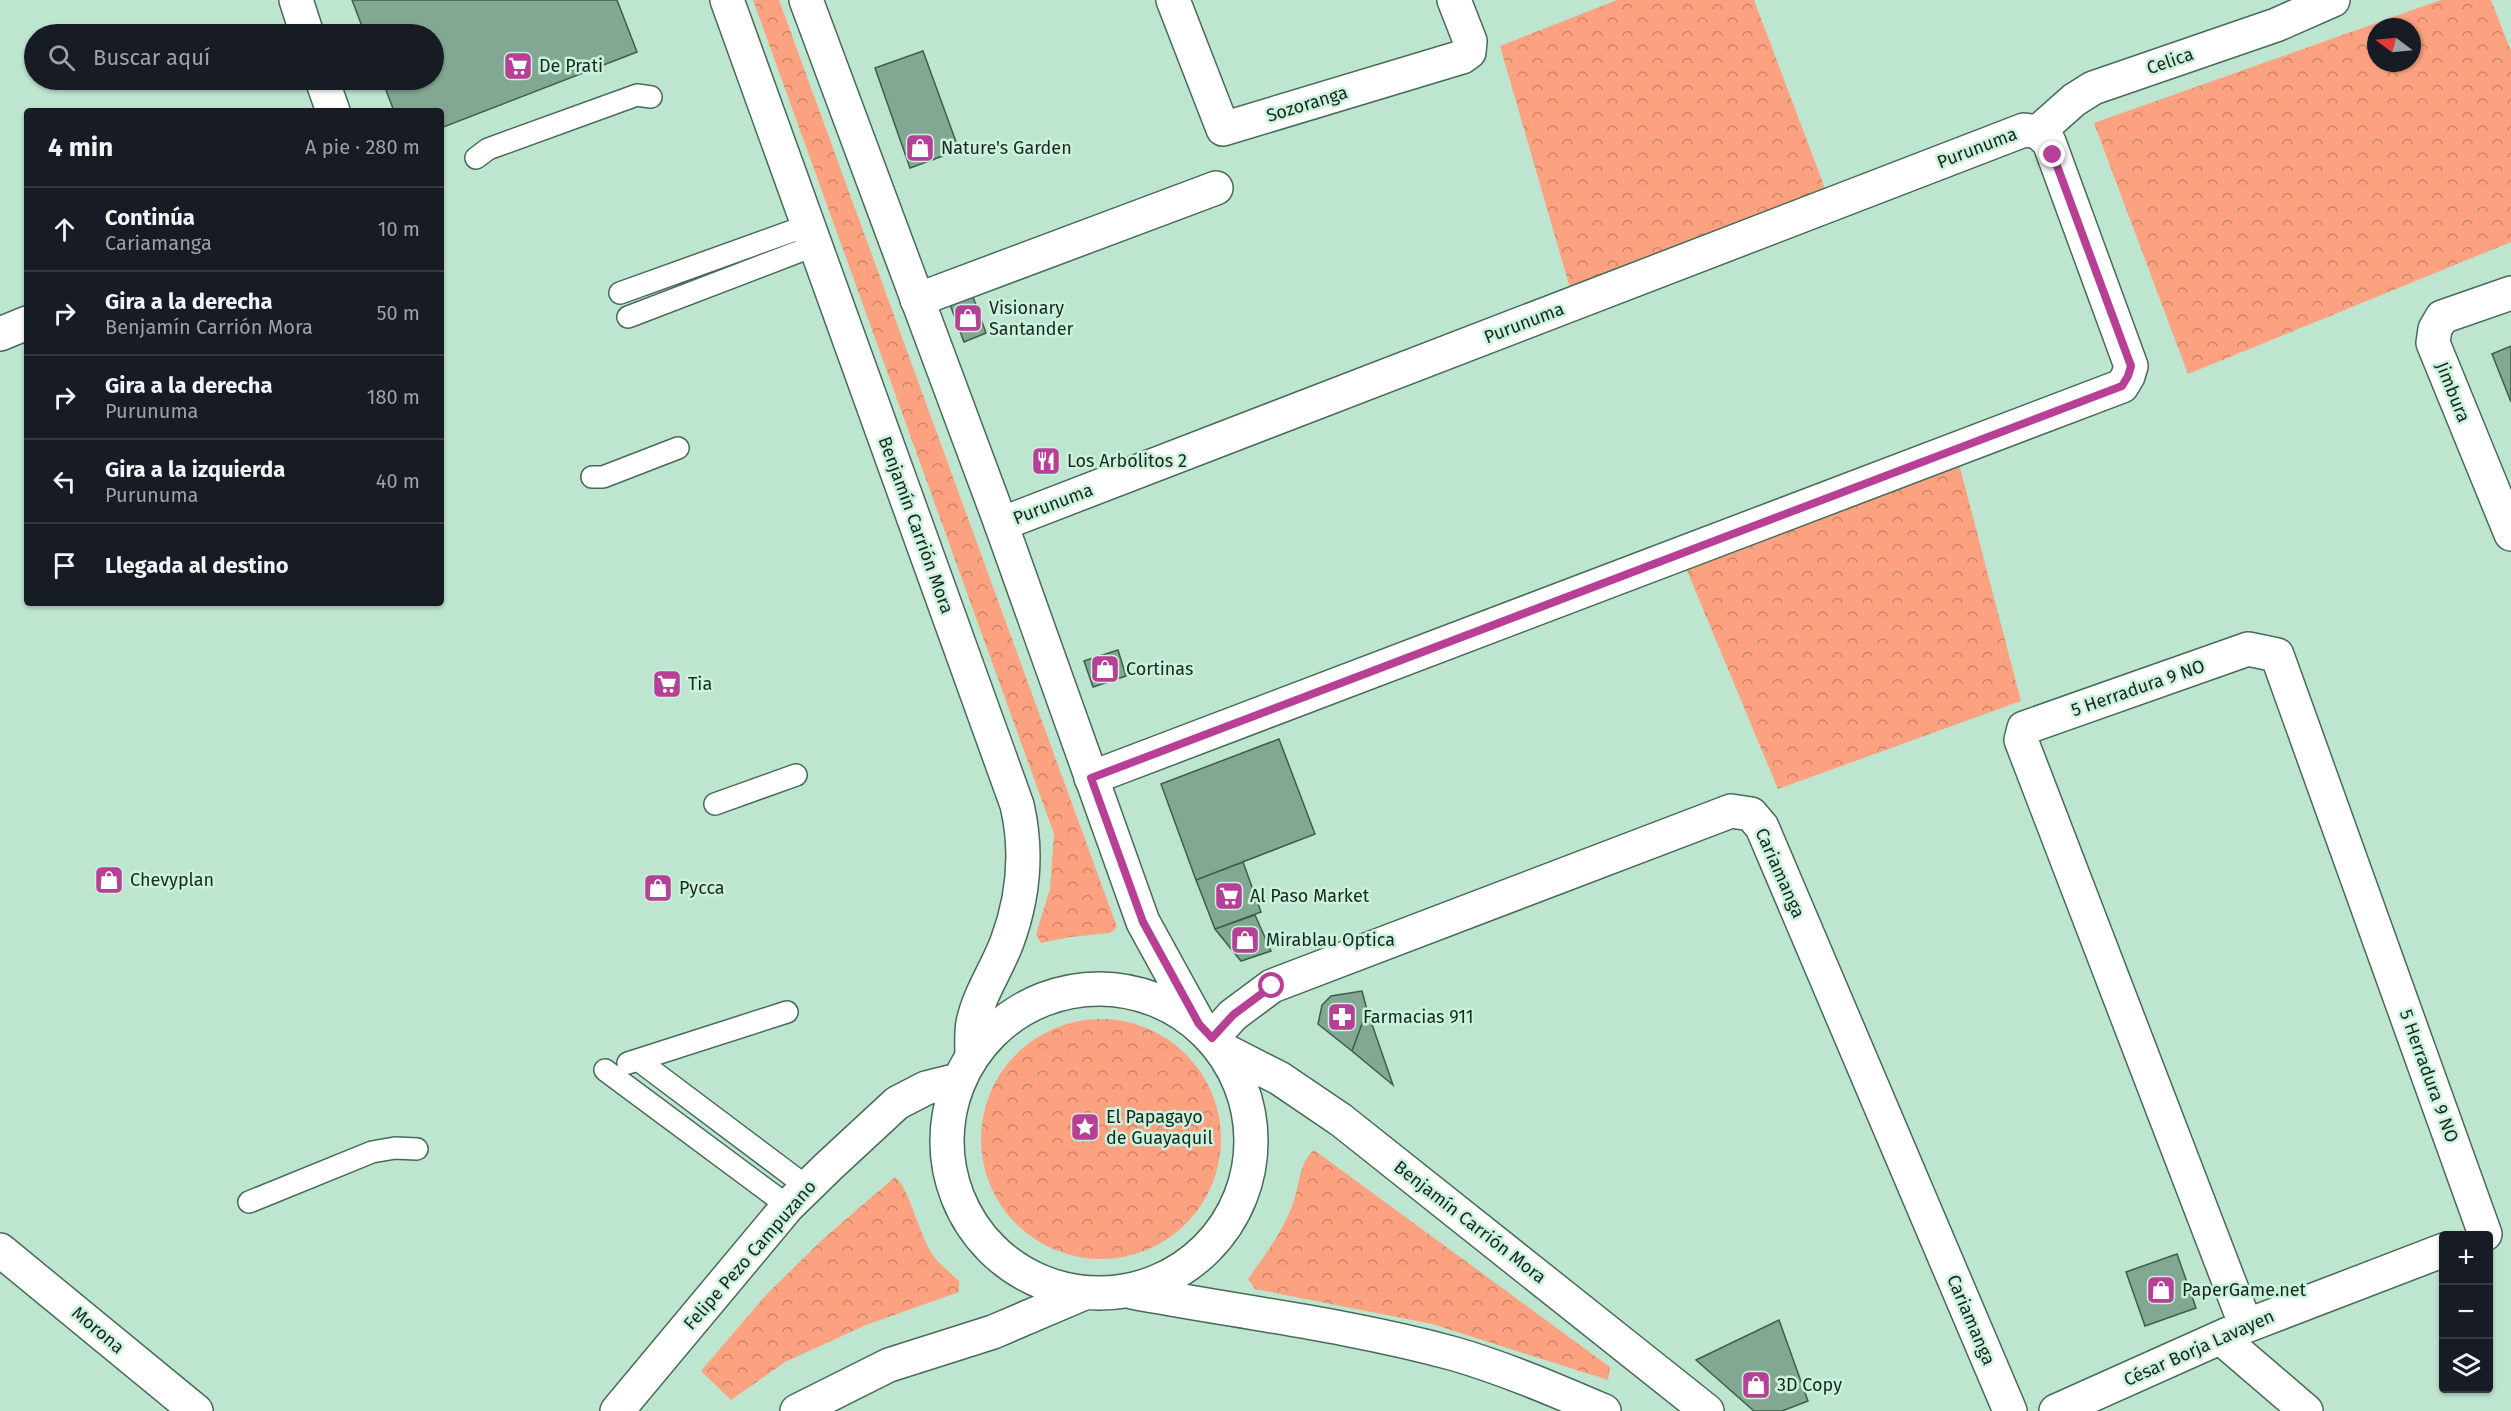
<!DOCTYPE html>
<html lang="es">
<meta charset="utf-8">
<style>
body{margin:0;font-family:"Fira Sans",sans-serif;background:#242831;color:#f1f3f6}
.controls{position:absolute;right:18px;bottom:18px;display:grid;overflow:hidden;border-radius:6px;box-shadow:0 2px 4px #0004}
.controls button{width:54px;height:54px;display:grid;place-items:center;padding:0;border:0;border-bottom:2px solid #363941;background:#171b24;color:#f1f3f6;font:30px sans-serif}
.compass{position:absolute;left:2367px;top:18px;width:54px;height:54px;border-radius:50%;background:#171b24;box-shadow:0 2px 4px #0004;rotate:286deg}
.stop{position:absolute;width:18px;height:18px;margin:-14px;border:4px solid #b74096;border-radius:50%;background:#fff}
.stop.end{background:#b74096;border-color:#fff;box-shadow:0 2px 6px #0008}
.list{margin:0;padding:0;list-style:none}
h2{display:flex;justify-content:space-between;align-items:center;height:78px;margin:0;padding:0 24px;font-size:26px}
h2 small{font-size:20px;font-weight:400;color:#9ea1a6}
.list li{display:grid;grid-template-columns:39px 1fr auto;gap:18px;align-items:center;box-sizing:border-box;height:84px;padding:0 24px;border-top:2px solid #363941}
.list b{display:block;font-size:22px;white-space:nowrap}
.list p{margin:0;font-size:20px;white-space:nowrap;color:#9ea1a6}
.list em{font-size:20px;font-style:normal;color:#9ea1a6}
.icon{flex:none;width:33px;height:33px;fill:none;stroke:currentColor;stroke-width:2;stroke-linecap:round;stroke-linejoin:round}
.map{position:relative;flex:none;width:2511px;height:1411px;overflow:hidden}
.search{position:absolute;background:#171b24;box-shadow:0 2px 4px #0004;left:24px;top:24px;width:420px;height:66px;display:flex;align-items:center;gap:15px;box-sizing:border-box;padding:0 21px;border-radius:33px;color:#9ea1a6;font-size:22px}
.panel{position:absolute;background:#171b24;box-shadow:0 2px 4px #0004;left:24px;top:108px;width:420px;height:498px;border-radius:6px}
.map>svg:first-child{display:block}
.park{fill:url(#park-crowns);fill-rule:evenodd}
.building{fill:#82a893;stroke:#3c5f4c;stroke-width:1.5}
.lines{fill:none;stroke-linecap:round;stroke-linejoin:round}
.service-casing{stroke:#476b58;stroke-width:24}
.minor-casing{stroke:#476b58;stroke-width:36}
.secondary-casing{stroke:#476b58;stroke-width:36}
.service{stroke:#fff;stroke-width:21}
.minor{stroke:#fff;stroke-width:33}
.secondary{stroke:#fff;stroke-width:33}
.route{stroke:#b74096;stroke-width:8}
.labels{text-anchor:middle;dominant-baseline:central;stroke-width:5;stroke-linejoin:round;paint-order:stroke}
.street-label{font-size:18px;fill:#18281f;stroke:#caf2dc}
.poi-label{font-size:18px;fill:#18281f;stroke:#caf2dc;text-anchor:start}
</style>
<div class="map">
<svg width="2511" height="1411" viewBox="0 0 2511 1411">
<defs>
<pattern id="park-crowns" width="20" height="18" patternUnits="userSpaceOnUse" patternTransform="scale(1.5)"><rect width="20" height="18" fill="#fda281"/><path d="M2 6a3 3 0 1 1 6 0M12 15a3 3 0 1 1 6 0" fill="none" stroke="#cc8469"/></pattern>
</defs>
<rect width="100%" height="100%" fill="#bde5cf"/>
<path class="park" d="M753,0h26l338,927 -7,6 -40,4 -29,6 -5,-9 14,-45 4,-55z
M1617,0h137l75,199 -257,96 -72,-249z
M2441,0h50l20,51v191l-323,132 -94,-251zM2376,27h36v36h-36z
M1958,460l63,241 -243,88 -95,-228z
M981 1139a120 120 0 1 1 240 0a120 120 0 1 1-240 0Z
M1314,1150l296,217 -2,13 -176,-56 -177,-35 -7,-10c18,-26 38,-51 47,-82 5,-17 5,-35 19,-47z
M895,1177c14,9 25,63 40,81 6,8 16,15 24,23v11l-93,33 -81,37 -54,38 -30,-29 64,-75 57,-56z"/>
<path class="building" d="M352,0h265l20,52 -196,76v-17h-47l-12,-31h52v-46h-69z
M923,51l36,99 -49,18 -35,-100z
M972,294l14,39 -22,9 -15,-40z
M2511,346v56l-19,-48z
M1118,650l8,26 -33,11 -9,-26z
M1279,739l36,95 -119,46 -35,-96z
M1243,862l18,50 -46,17 -19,-49z
M1255,915l16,36 -30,10 -26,-32z
M1362,991l5,19 -15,41 -34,-27 4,-19 9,-9z
M1367,1010l26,75 -41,-34z
M2177,1254l19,54 -51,18 -19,-54z
M1779,1320l29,81 -26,10h-28l-58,-51z"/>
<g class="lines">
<g class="service-casing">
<path id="service" d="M476,158l12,-9 149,-54 14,2
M620,293l189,-68
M628,317l188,-72
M592,477h11l75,-29
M715,804l81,-29
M638,1060l169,127
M628,1063l159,-51
M605,1070l183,136
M249,1202l123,-50 23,-4 22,1"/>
</g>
<g class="minor-casing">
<path id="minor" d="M296,0l11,34
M1173,0l50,129 239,-72 7,-5 1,-11 -16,-41
M322,80l11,31
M2038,132l36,-32 19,-12 183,-63 57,-25
M2511,293l-69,24 -7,12 -2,14 78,191
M917,300l299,-112
M0,334l27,-11
M1001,524l1023,-394 14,2 11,10 82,224 -3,10 -6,10 -1031,392
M1212,1038l21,-23 39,-29 459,-175 20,3 11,13 248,584
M0,1250l196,161
M2246,1326l-225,-586 3,-12 224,-79 29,6 208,579
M2221,1338l85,73
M2056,1411l190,-85 198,-76"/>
</g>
<g class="secondary-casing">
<path id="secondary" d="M727,0l290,805c11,47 7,91 -10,137 -10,27 -28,52 -34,81 -2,10 -1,22 -1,33
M806,0l195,524 142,398 56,102
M947 1141a152 152 0 1 1 304 0a152 152 0 1 1-304 0Z
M1222,1049l57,29 62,42 366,291
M1132,1292c107,20 217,33 323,62 51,15 100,36 149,57
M617,1411l171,-205 41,-40 68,-63 29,-15 32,-8
M797,1411l92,-46 104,-33 89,-38"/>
</g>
<use href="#service" class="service"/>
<use href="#minor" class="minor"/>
<use href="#secondary" class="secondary"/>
</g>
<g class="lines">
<path class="route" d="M1272,986l-39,29 -21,23 -13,-14 -56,-102 -52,-144 1031,-392 6,-10 3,-10 -78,-211"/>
</g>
<defs>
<g id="supermarket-square" transform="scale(1.5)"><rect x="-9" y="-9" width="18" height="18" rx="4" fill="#b74096" stroke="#caf2dc"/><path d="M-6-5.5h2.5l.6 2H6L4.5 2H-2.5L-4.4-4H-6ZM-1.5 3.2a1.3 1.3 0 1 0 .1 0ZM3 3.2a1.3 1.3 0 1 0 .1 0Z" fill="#fff"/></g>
<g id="shop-square" transform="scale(1.5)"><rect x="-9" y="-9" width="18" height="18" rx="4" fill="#b74096" stroke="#caf2dc"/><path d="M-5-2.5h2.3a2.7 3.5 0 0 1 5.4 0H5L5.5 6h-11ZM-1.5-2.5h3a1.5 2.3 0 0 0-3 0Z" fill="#fff"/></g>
<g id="restaurant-square" transform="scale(1.5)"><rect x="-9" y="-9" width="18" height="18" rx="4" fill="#b74096" stroke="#caf2dc"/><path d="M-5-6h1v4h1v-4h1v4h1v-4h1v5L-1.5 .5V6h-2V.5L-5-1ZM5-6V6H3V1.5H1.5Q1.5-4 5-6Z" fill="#fff"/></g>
<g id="pharmacy-square" transform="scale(1.5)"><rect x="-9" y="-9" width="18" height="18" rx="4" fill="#b74096" stroke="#caf2dc"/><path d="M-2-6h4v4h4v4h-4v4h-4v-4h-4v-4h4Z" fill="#fff"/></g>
<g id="sight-square" transform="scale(1.5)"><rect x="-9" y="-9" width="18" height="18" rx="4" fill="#b74096" stroke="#caf2dc"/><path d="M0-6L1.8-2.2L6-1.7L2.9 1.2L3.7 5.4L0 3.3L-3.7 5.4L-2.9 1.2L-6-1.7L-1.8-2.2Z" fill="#fff"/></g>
</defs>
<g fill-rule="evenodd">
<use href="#supermarket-square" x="518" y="66"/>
<use href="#shop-square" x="920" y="148"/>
<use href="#shop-square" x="968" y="318"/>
<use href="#restaurant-square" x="1046" y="461"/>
<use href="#shop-square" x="1105" y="669"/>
<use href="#supermarket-square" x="667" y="684"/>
<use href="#shop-square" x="109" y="880"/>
<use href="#shop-square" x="658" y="888"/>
<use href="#supermarket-square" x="1229" y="896"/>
<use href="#shop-square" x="1245" y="940"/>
<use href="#pharmacy-square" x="1342" y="1017"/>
<use href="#sight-square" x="1085" y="1127"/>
<use href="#shop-square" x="2161" y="1290"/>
<use href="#shop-square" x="1756" y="1385"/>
</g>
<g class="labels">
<g class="street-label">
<text transform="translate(2170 61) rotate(-19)">Celica</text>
<text transform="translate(1307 104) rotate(-17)">Sozoranga</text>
<text transform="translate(1977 148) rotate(-21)">Purunuma</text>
<text transform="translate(1524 323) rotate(-21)">Purunuma</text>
<text transform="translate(2453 392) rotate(68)">Jimbura</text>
<text transform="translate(1053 504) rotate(-21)">Purunuma</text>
<text transform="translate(916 525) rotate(70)">Benjamín Carrión Mora</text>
<text transform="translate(2138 688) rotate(-19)">5 Herradura 9 NO</text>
<text transform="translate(1780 873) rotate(66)">Cariamanga</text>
<text transform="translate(2429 1076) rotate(70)">5 Herradura 9 NO</text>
<text transform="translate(1470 1222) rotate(38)">Benjamín Carrión Mora</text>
<text transform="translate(750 1255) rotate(-49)">Felipe Pezo Campuzano</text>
<text transform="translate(1971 1320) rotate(67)">Cariamanga</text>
<text transform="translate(98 1330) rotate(40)">Morona</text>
<text transform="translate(2199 1348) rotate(-24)">César Borja Lavayen</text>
</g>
<g class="poi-label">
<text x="539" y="66">De Prati</text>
<text x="941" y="148">Nature's Garden</text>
<text x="989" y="308">Visionary<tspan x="989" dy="21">Santander</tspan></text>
<text x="1067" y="461">Los Arbolitos 2</text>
<text x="1126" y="669">Cortinas</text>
<text x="688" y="684">Tia</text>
<text x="130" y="880">Chevyplan</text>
<text x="679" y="888">Pycca</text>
<text x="1250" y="896">Al Paso Market</text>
<text x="1266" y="940">Mirablau Optica</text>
<text x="1363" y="1017">Farmacias 911</text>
<text x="1106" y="1117">El Papagayo<tspan x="1106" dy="21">de Guayaquil</tspan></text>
<text x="2182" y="1290">PaperGame.net</text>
<text x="1777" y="1385">3D Copy</text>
</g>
</g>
</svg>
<div class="controls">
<button>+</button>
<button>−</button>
<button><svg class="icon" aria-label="layers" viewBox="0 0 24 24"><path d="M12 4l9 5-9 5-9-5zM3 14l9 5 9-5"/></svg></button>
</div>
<svg class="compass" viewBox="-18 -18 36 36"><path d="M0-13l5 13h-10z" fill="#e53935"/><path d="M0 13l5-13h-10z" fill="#9ea1a6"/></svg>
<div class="stop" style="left:1272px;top:986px"></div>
<div class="stop end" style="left:2053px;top:155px"></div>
<div class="search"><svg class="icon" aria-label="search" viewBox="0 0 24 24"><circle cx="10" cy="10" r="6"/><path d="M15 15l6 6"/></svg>Buscar aquí</div>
<section class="panel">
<h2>4 min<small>A pie · 280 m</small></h2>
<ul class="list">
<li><svg class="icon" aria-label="ahead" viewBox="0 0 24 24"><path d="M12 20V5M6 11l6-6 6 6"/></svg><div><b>Continúa</b><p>Cariamanga</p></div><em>10 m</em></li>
<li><svg class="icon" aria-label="right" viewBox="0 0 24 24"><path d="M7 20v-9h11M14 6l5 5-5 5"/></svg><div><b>Gira a la derecha</b><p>Benjamín Carrión Mora</p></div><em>50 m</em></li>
<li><svg class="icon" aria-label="right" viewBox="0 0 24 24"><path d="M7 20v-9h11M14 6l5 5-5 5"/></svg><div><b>Gira a la derecha</b><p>Purunuma</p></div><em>180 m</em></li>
<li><svg class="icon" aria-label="left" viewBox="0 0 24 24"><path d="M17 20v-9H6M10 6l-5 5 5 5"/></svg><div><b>Gira a la izquierda</b><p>Purunuma</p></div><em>40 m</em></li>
<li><svg class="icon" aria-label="arrive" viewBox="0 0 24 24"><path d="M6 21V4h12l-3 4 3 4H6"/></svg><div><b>Llegada al destino</b></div></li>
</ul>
</section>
</div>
